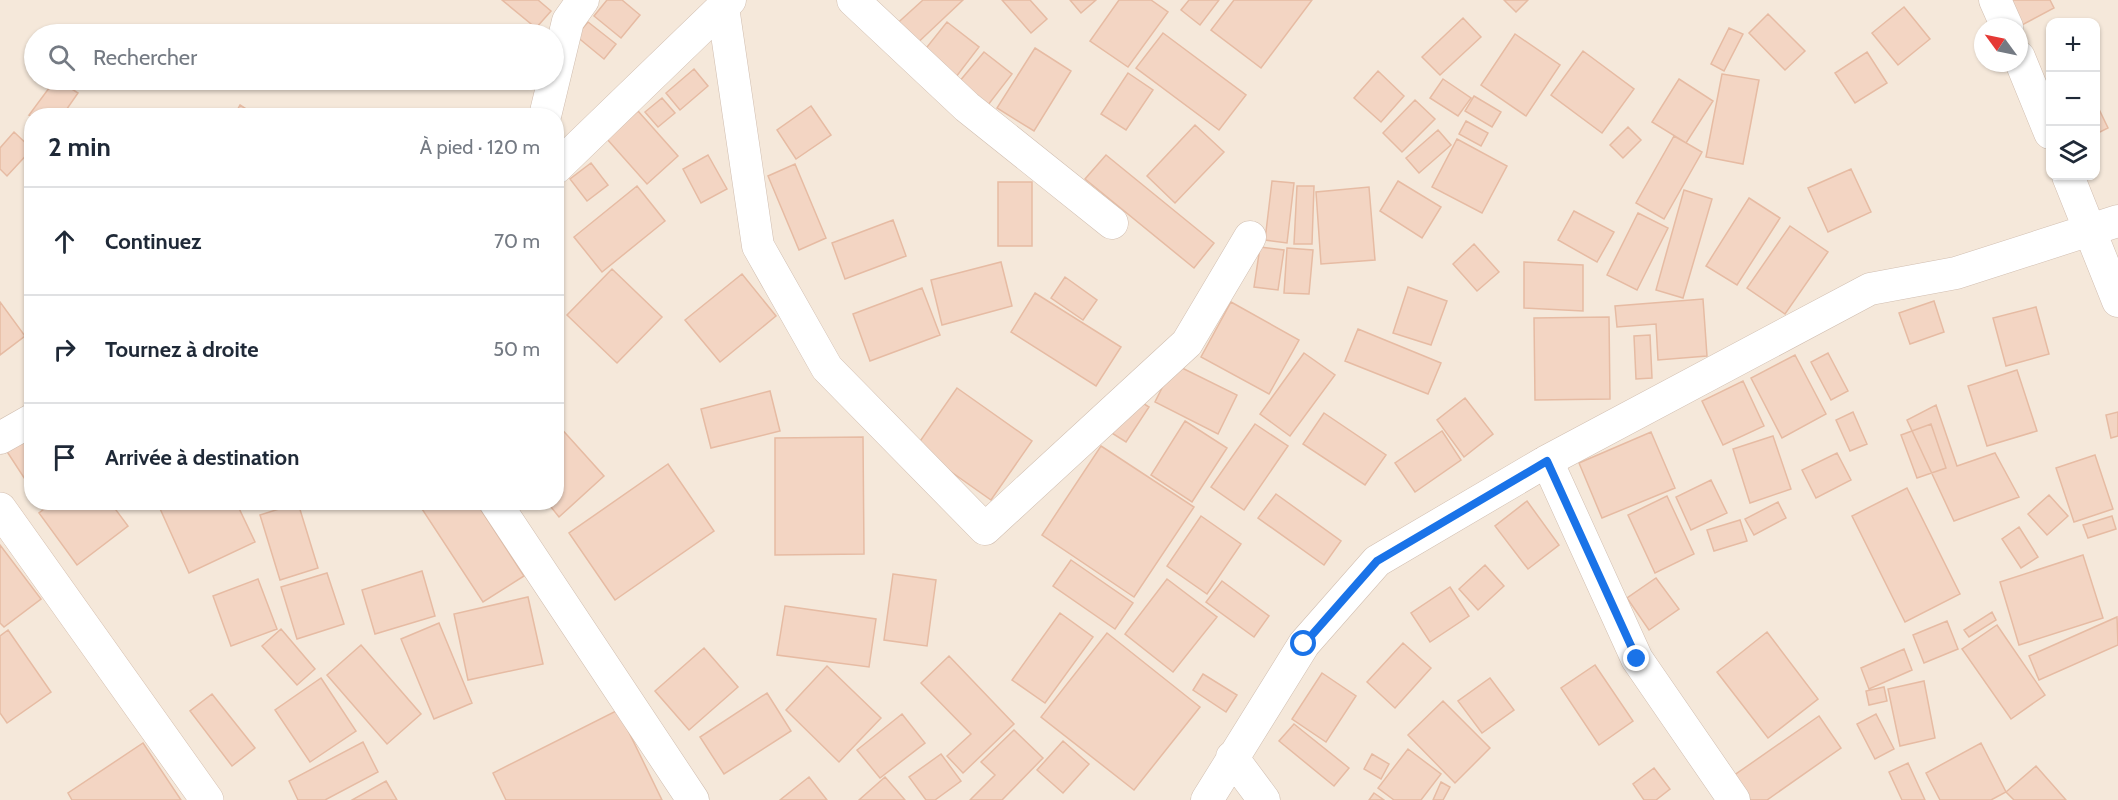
<!DOCTYPE html>
<html lang="fr">
<meta charset="utf-8">
<style>
body{margin:0;font-family:Cabin,sans-serif;background:#f2f2f3;color:#1f2937}
.controls{position:absolute;right:18px;top:18px;display:grid;overflow:hidden;border-radius:12px;box-shadow:0 2px 4px #0004}
.controls button{width:54px;height:54px;display:grid;place-items:center;padding:0;border:0;border-bottom:2px solid #e0e1e3;background:#fff;color:#1f2937;font:30px sans-serif}
.compass{position:absolute;left:1974px;top:18px;width:54px;height:54px;border-radius:50%;background:#fff;box-shadow:0 2px 4px #0004;rotate:303deg}
.stop{position:absolute;width:18px;height:18px;margin:-14px;border:4px solid #1a73e8;border-radius:50%;background:#fff}
.stop.end{background:#1a73e8;border-color:#fff;box-shadow:0 2px 6px #0008}
.list{margin:0;padding:0;list-style:none}
h2{display:flex;justify-content:space-between;align-items:center;height:78px;margin:0;padding:0 24px;font-size:26px}
h2 small{font-size:20px;font-weight:400;color:#747a83}
.list li{display:grid;grid-template-columns:39px 1fr auto;gap:18px;align-items:center;box-sizing:border-box;height:108px;padding:0 24px;border-top:2px solid #e0e1e3}
.list b{display:block;font-size:22px;white-space:nowrap}
.list em{font-size:20px;font-style:normal;color:#747a83}
.icon{flex:none;width:33px;height:33px;fill:none;stroke:currentColor;stroke-width:2;stroke-linecap:round;stroke-linejoin:round}
.map{position:relative;flex:none;width:2118px;height:800px;overflow:hidden}
.search{position:absolute;background:#fff;box-shadow:0 2px 4px #0004;left:24px;top:24px;width:540px;height:66px;display:flex;align-items:center;gap:15px;box-sizing:border-box;padding:0 21px;border-radius:33px;color:#747a83;font-size:22px}
.panel{position:absolute;background:#fff;box-shadow:0 2px 4px #0004;left:24px;top:108px;width:540px;height:402px;border-radius:24px}
.map>svg:first-child{display:block}
.residential{fill:#f5e8da;fill-rule:evenodd}
.building{fill:#f3d5c3;stroke:#e6bba3;stroke-width:1.5}
.lines{fill:none;stroke-linecap:round;stroke-linejoin:round}
.street-casing{stroke:#d1beb0;stroke-width:33}
.secondary-casing{stroke:#d6c0b0;stroke-width:34}
.street{stroke:#fff;stroke-width:32}
.secondary{stroke:#fff;stroke-width:33}
.route{stroke:#1a73e8;stroke-width:8}
</style>
<div class="map">
<svg width="2118" height="800" viewBox="0 0 2118 800">
<rect width="100%" height="100%" fill="#fdf6ec"/>
<path class="residential" d="M0,0h2118v800h-2118zM2050,22h46v154h-46zM1983,27h36v36h-36zM34,34h520v46h-520zM32,116h524v386h-524z"/>
<path class="building" d="M502,0h36l13,11 -15,17z
M607,0h15l18,15 -19,23 -27,-22z
M923,0h40l-53,50 -19,-21z
M1002,0h28l17,19 -16,14z
M1070,0h26l-15,13z
M1119,0h32l17,12 -40,55 -38,-26z
M1189,0h30l-19,25 -19,-15z
M1234,0h78l-51,68 -50,-38z
M1504,0h24l-12,12z
M2009,0h41l4,8 -32,17z
M1904,7l26,32 -32,26 -26,-32z
M1768,14l37,37 -20,19 -36,-37z
M1463,18l18,19 -41,38 -18,-18z
M588,22l28,22 -12,15 -28,-23z
M947,22l32,25 -23,30 -33,-25z
M1729,28l14,6 -19,37 -13,-7z
M1163,33l83,62 -27,35 -83,-62z
M1515,34l45,31 -34,51 -45,-31z
M1035,48l36,23 -37,60 -37,-23z
M1583,51l51,38 -32,44 -51,-38z
M984,52l28,22 -24,31 -29,-23z
M1867,52l20,31 -32,20 -20,-30z
M694,69l14,17 -28,24 -14,-17z
M1378,71l26,25 -23,26 -27,-24z
M1128,73l25,17 -27,40 -25,-16z
M1722,74l37,6 -16,84 -37,-7z
M1443,79l28,19 -13,18 -28,-18z
M1679,79l34,22 -27,42 -34,-21z
M55,80h3l20,13 -16,23h-30l-3,-1z
M1474,96l27,16 -9,15 -27,-16z
M662,98l13,15 -17,14 -13,-15z
M1415,100l20,19 -33,33 -19,-19z
M2096,103l12,25 -12,6z
M240,105l17,11h-23z
M811,106l20,29 -35,24 -19,-29z
M638,111l40,45 -31,28 -40,-45z
M1466,121l22,12 -7,13 -22,-12z
M1195,125l29,27 -49,51 -28,-27z
M1628,127l13,13 -18,18 -13,-13z
M1438,130l13,15 -32,28 -13,-15z
M14,132l18,17 -25,27 -7,-7v-21z
M1674,136l28,16 -38,67 -28,-16z
M1457,139l50,27 -25,47 -50,-26z
M708,155l19,34 -26,14 -18,-34z
M1106,155l108,88 -20,25 -109,-89z
M591,163l17,22 -21,16 -17,-22z
M795,164l31,74 -27,12 -31,-74z
M1851,169l20,43 -43,20 -20,-44z
M1272,181l22,2 -7,60 -22,-3z
M1398,181l43,26 -19,31 -42,-27z
M998,182h34v64h-34z
M637,186l28,35 -63,51 -28,-35z
M1297,186h17l-2,58h-18z
M1369,187l6,73 -54,4 -5,-72z
M1684,190l28,9 -29,99 -27,-8z
M1749,198l31,20 -43,67 -31,-19z
M1574,211l40,21 -17,30 -39,-22z
M1638,213l30,15 -31,62 -30,-15z
M893,220l13,36 -61,23 -13,-36z
M1790,226l38,26 -43,62 -38,-26z
M1474,244l25,28 -22,19 -24,-27z
M1260,247l24,3 -6,40 -24,-3z
M1287,248l26,2 -4,44 -25,-1z
M1001,262l11,44 -70,19 -11,-45z
M1524,262l59,3v46l-59,-3z
M612,269l50,48 -45,46 -50,-48z
M742,274l34,42 -56,46 -35,-42z
M1065,277l32,23 -14,20 -32,-22z
M1408,287l39,14 -16,44 -38,-12z
M922,288l18,47 -70,26 -17,-47z
M1035,293l86,54 -25,39 -85,-54z
M1703,299l4,57 -49,4 -2,-36 -39,3 -2,-21z
M1934,301l10,31 -34,12 -11,-31z
M0,302l25,34 -25,19z
M1231,302l68,38 -30,54 -68,-37z
M2036,307l13,47 -43,12 -13,-48z
M1609,317l1,82 -75,1 -1,-82z
M1358,329l83,34 -13,31 -83,-33z
M1650,335l2,43 -16,1 -2,-43z
M1304,353l31,22 -45,61 -30,-22z
M1828,353l20,38 -17,9 -20,-38z
M1795,355l31,59 -44,24 -31,-60z
M1174,364l63,31 -19,39 -63,-32z
M2017,370l20,61 -50,15 -19,-60z
M1743,381l21,45 -41,19 -21,-44z
M957,388l75,53 -41,59 -75,-53z
M770,391l10,40 -69,17 -10,-39z
M1130,395l19,12 -23,35 -19,-12z
M1465,398l28,36 -29,23 -27,-37z
M1936,405l21,61 38,-13 24,44 -65,24 -47,-101z
M1853,412l14,32 -17,7 -14,-31z
M2118,412v24l-7,2 -5,-23z
M1324,413l62,42 -21,30 -62,-41z
M1185,421l42,27 -35,54 -41,-27z
M1255,424l33,22 -44,64 -33,-23z
M1931,424l15,44 -29,10 -16,-43z
M558,425l46,51 -45,41 -12,-15h9z
M32,429v61l-28,-43z
M1442,431l19,29 -46,32 -20,-29z
M1651,432l24,56 -73,30 -23,-55z
M1773,436l18,53 -41,14 -17,-54z
M863,437l1,117 -89,1v-117z
M1101,446l93,61 -60,90 -92,-62z
M1837,453l14,27 -35,18 -14,-28z
M2095,455l18,54 -39,13 -18,-54z
M668,464l46,67 -99,69 -46,-67z
M1711,480l16,33 -36,17 -15,-33z
M1907,488l53,106 -55,28 -53,-106z
M1276,494l65,47 -17,24 -66,-47z
M2049,495l19,21 -21,19 -19,-21z
M1667,496l27,58 -39,19 -27,-58z
M1527,501l32,44 -31,24 -33,-43z
M53,502h57l18,24 -51,39 -38,-52z
M157,502h79l19,40 -66,31z
M431,502h45l48,74 -41,26 -61,-93z
M1778,502l8,16 -32,17 -9,-16z
M298,503l20,65 -38,12 -20,-65z
M1201,516l40,28 -34,50 -40,-28z
M2112,516l4,13 -28,9 -5,-13z
M1740,520l7,21 -33,10 -7,-21z
M2019,527l19,30 -17,11 -19,-29z
M0,545l41,54 -37,28 -4,-4z
M2083,555l20,63 -84,27 -19,-63z
M1071,560l62,43 -18,26 -62,-43z
M1485,565l19,21 -26,24 -19,-21z
M422,571l13,45 -60,18 -13,-44z
M327,573l17,51 -47,15 -16,-52z
M893,574l43,6 -9,66 -43,-6z
M1656,578l23,31 -30,21 -22,-32z
M258,579l19,50 -46,17 -18,-50z
M1167,579l50,38 -44,55 -48,-38z
M1222,581l47,35 -15,21 -48,-35z
M1450,587l19,29 -39,26 -19,-29z
M528,597l15,67 -75,16 -14,-66z
M785,606l91,13 -7,48 -92,-12z
M1992,612l4,8 -27,17 -5,-7z
M1060,613l33,24 -48,66 -33,-23z
M2117,617l1,28 -79,35 -10,-24z
M1947,621l11,28 -34,14 -11,-28z
M439,623l33,80 -38,16 -33,-80z
M1997,625l48,70 -34,24 -49,-70z
M281,629l34,40 -18,16 -35,-39z
M8,630l43,62 -44,31 -7,-10v-77z
M1767,632l51,67 -50,39 -51,-66z
M1107,633l93,74 -66,83 -93,-73z
M1403,643l28,25 -36,40 -28,-26z
M361,645l60,69 -34,30 -60,-69z
M704,648l34,39 -49,43 -34,-39z
M1904,649l8,21 -43,19 -8,-21z
M949,656l65,68 -51,49 -16,-17 24,-22 -50,-51z
M1595,665l38,56 -34,24 -38,-57z
M827,666l54,52 -42,44 -53,-52z
M1322,673l34,23 -30,46 -34,-23z
M1203,674l34,21 -11,17 -33,-22z
M321,678l35,53 -46,31 -35,-52z
M1490,678l24,32 -32,23 -24,-32z
M1924,681l11,57 -35,8 -12,-57z
M1884,687l3,14 -18,4 -3,-14z
M767,693l24,38 -67,43 -24,-37z
M212,694l43,54 -23,18 -42,-55z
M1443,701l47,47 -35,35 -47,-48z
M618,710l44,90h-156l-13,-27z
M902,714l23,29 -45,35 -23,-28z
M1876,714l18,35 -19,10 -18,-35z
M1819,716l22,32 -74,52h-17l-17,-24z
M1294,724l55,44 -15,18 -55,-45z
M1014,730l29,28 -41,42h-32l25,-25 -14,-13z
M1063,741l26,23 -26,29 -26,-23z
M363,742l15,30 -53,28h-27l-9,-19z
M143,743l38,57h-109l-4,-7z
M1981,743l25,49 -15,8h-51l-14,-27z
M1408,749l33,25 -20,26h-27l-16,-12z
M941,754l20,27 -26,19h-9l-17,-23z
M1372,754l17,10 -8,15 -17,-10z
M1908,763l17,37h-23l-13,-28z
M2036,766l30,34h-52l-8,-8z
M1654,768l16,21 -14,11h-12l-11,-16z
M809,777l18,23h-47z
M885,777l20,23h-46z
M386,781l11,19h-45z
M1441,782l9,5 -7,13h-10z
M1374,793l10,7h-15z"/>
<g class="lines">
<g class="street-casing">
<path id="street" d="M853,0l114,107 145,116
M1995,0l12,27
M723,7l35,239 69,122 158,161 202,-186 63,-106
M2019,57l31,76
M545,116l23,-95 15,-21
M556,168l174,-168
M2068,176l50,125
M0,438l32,-18
M1547,461l90,198 97,141
M495,502l198,298
M1232,757l32,43
M1207,800l97,-156 73,-83 170,-100 323,-172 86,-16 162,-52"/>
</g>
<g class="secondary-casing">
<path id="secondary" d="M0,509l207,291"/>
</g>
<use href="#street" class="street"/>
<use href="#secondary" class="secondary"/>
</g>
<g class="lines">
<path class="route" d="M1304,644l73,-83 170,-100 90,198"/>
</g>
</svg>
<div class="controls">
<button>+</button>
<button>−</button>
<button><svg class="icon" aria-label="layers" viewBox="0 0 24 24"><path d="M12 4l9 5-9 5-9-5zM3 14l9 5 9-5"/></svg></button>
</div>
<svg class="compass" viewBox="-18 -18 36 36"><path d="M0-13l5 13h-10z" fill="#e53935"/><path d="M0 13l5-13h-10z" fill="#747a83"/></svg>
<div class="stop" style="left:1304px;top:644px"></div>
<div class="stop end" style="left:1637px;top:659px"></div>
<div class="search"><svg class="icon" aria-label="search" viewBox="0 0 24 24"><circle cx="10" cy="10" r="6"/><path d="M15 15l6 6"/></svg>Rechercher</div>
<section class="panel">
<h2>2 min<small>À pied · 120 m</small></h2>
<ul class="list">
<li><svg class="icon" aria-label="ahead" viewBox="0 0 24 24"><path d="M12 20V5M6 11l6-6 6 6"/></svg><div><b>Continuez</b></div><em>70 m</em></li>
<li><svg class="icon" aria-label="right" viewBox="0 0 24 24"><path d="M7 20v-9h11M14 6l5 5-5 5"/></svg><div><b>Tournez à droite</b></div><em>50 m</em></li>
<li><svg class="icon" aria-label="arrive" viewBox="0 0 24 24"><path d="M6 21V4h12l-3 4 3 4H6"/></svg><div><b>Arrivée à destination</b></div></li>
</ul>
</section>
</div>
